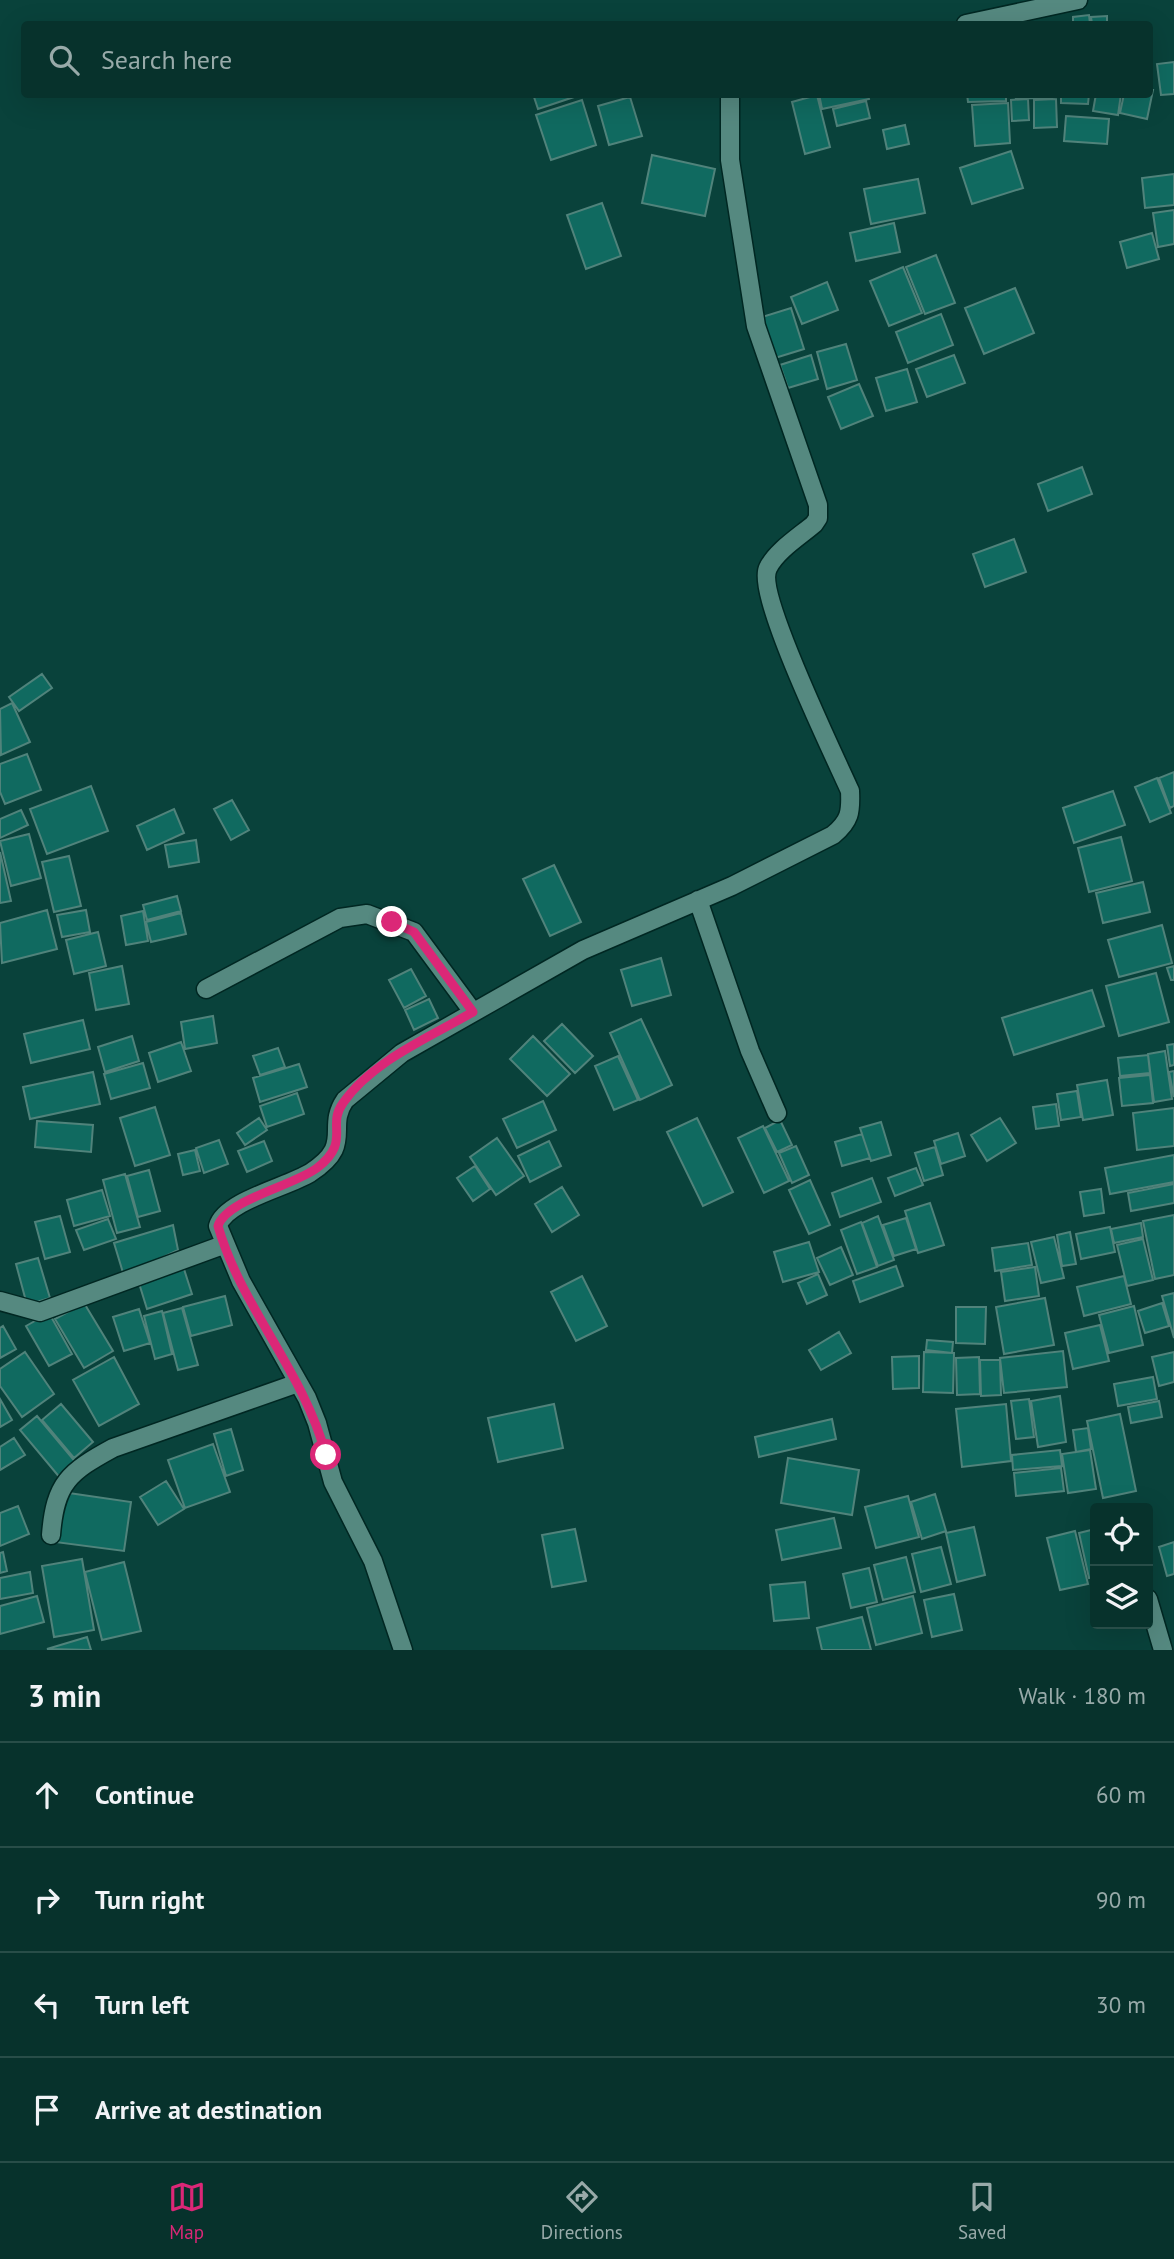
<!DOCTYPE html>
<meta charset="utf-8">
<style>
body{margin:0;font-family:"PT Sans",sans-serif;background:#103a34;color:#f1f3f6}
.controls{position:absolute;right:21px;bottom:21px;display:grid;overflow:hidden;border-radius:7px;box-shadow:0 7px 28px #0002}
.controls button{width:63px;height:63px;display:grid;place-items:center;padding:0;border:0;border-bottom:2px solid #284d48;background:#07322c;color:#f1f3f6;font:35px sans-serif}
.stop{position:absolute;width:21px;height:21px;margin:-16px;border:5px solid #db2777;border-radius:50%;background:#fff}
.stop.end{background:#db2777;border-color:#fff;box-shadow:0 2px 7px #0008}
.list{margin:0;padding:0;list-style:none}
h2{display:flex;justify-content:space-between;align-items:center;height:91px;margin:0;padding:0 28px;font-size:30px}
h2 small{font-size:23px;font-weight:400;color:#98aaa9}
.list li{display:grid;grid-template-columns:46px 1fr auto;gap:21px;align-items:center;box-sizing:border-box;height:105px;padding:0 28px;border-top:2px solid #284d48}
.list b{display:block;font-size:26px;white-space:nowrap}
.list em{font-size:23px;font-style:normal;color:#98aaa9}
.icon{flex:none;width:38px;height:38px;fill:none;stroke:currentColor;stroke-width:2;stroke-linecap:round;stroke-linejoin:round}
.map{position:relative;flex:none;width:1174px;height:1650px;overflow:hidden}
.search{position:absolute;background:#07322c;box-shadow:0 7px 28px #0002;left:21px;right:21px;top:21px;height:77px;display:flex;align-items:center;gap:18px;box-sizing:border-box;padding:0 24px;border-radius:7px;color:#98aaa9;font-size:26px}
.sheet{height:511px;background:#07322c}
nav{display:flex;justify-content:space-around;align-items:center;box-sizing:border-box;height:98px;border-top:2px solid #284d48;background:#07322c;font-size:19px;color:#98aaa9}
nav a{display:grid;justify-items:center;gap:4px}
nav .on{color:#db2777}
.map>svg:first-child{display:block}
.building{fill:#106a60;stroke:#50837b;stroke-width:2}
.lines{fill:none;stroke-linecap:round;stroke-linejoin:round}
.street-casing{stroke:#002722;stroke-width:21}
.street{stroke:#558980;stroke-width:18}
.route{stroke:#db2777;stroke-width:9}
</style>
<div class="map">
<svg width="1174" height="1650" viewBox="0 0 1174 1650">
<rect width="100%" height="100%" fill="#09423b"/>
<path class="building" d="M1089,15l1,9h-17v-7z
M1107,16v8h-15l-1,-7z
M1174,62v32l-13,1 -4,-31z
M1150,90h3l-6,29 -27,-6 4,-19h26z
M533,94h40l1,3 -36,12z
M819,94h49l1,5 -47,10z
M967,94h39v7l-38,1z
M1015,94h41v3l-40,2z
M1061,94h28l-1,10 -27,-1z
M1096,94h25l-3,21 -25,-4z
M817,95l13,52 -25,7 -13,-52z
M630,97l12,39 -33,9 -11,-39z
M1028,99l1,21 -17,1 -1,-21z
M1056,99l1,28 -23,1v-28z
M582,100l14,45 -45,15 -15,-45z
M866,101l4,17 -33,8 -4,-17z
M1008,103l2,40 -35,3 -3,-41z
M1066,116l43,3 -2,25 -43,-3z
M905,125l4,19 -22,5 -4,-19z
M1011,151l12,37 -51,16 -12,-36z
M652,155l63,14 -10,47 -63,-13z
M1174,174v31l-29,3 -3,-30z
M918,179l7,34 -54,11 -7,-35z
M602,203l19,53 -35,13 -19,-54z
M1174,210v34l-16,3 -5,-34z
M894,223l6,29 -44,9 -6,-28z
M1152,233l7,26 -32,9 -7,-26z
M936,255l19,48 -30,11 -19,-47z
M903,267l19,46 -33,13 -19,-45z
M827,282l11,28 -36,14 -11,-27z
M1015,288l19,45 -50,21 -19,-46z
M791,308l13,41 -29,9 -13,-41z
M941,314l12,31 -45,18 -12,-31z
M846,344l11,36 -30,9 -10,-37z
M811,355l7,24 -30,9 -8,-23z
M954,355l11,28 -38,14 -11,-28z
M907,369l10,33 -31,9 -10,-33z
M859,384l14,32 -32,13 -13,-32z
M1082,467l10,27 -44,17 -10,-27z
M1014,539l12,33 -41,15 -12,-33z
M42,674l10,14 -33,23 -10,-14z
M12,703l18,39 -29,13 -1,-46z
M27,754l14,36 -36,14 -5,-12v-28z
M1174,772v34l-4,2 -11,-30z
M1157,778l14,35 -21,9 -15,-35z
M91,786l17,45 -61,23 -17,-45z
M1113,791l12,34 -51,18 -11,-35z
M232,800l17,30 -18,10 -17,-31z
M174,809l10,24 -37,17 -10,-24z
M21,810l7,15 -28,13v-19z
M29,834l12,44 -30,8 -11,-45z
M1121,837l11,44 -43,11 -11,-44z
M196,840l3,22 -30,5 -4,-22z
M0,852l11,49 -11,2z
M69,856l12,50 -27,6 -12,-50z
M554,865l27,57 -31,14 -27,-57z
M1143,882l7,30 -47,11 -7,-30z
M177,896l4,15 -34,9 -4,-15z
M47,910l10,39 -55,14 -2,-40z
M86,910l4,22 -28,5 -5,-22z
M143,911l5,30 -22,4 -5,-29z
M181,913l5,21 -35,8 -5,-20z
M1162,925l10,38 -53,14 -11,-37z
M98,932l8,34 -32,8 -8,-34z
M661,958l10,37 -39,11 -11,-36z
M122,966l7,38 -33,6 -7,-37z
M1174,966v14h-3l-4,-12z
M411,969l15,27 -22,12 -15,-28z
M1156,973l13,49 -50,14 -13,-50z
M1092,990l12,36 -90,29 -12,-37z
M429,999l9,19 -24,12 -9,-20z
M213,1016l4,27 -32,6 -4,-27z
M641,1019l31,66 -32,15 -30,-67z
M83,1020l7,29 -59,14 -7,-29z
M562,1024l31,32 -18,17 -31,-32z
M132,1036l7,25 -34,11 -7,-25z
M533,1036l37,38 -23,22 -37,-37z
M181,1042l10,29 -33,11 -9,-29z
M1174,1044v21l-4,1 -3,-21z
M278,1048l7,19 -25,8 -7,-19z
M1165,1051l7,48 -18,3 -6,-48z
M1148,1055l2,18 -30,3 -2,-18z
M618,1056l20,44 -24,10 -19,-44z
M143,1063l7,25 -39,11 -7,-25z
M299,1064l8,23 -47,15 -7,-24z
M1174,1071v26l-5,-25z
M93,1072l7,32 -70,15 -7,-32z
M1150,1075l3,28 -31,3 -3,-28z
M1107,1080l6,35 -30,5 -6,-35z
M1077,1091l4,26 -20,3 -4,-26z
M297,1093l7,21 -37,13 -7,-21z
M543,1101l13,29 -39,18 -14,-29z
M1056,1104l3,22 -23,3 -3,-22z
M155,1107l15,48 -35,11 -15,-48z
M1174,1108v38l-37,4 -4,-37z
M259,1118l8,12 -22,15 -8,-12z
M697,1118l36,74 -30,14 -36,-74z
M1000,1118l16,25 -29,18 -16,-26z
M780,1120l12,25 -15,7 -12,-24z
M37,1121l56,4 -2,27 -56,-5z
M881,1122l10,33 -20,6 -11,-33z
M763,1126l26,55 -25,12 -26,-55z
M958,1133l7,23 -24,8 -7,-23z
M862,1134l8,24 -28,8 -7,-24z
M497,1138l27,38 -28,19 -26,-38z
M219,1140l9,24 -24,9 -8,-25z
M264,1141l8,20 -25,11 -9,-21z
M549,1141l12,25 -31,16 -12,-26z
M796,1146l13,29 -17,8 -13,-30z
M935,1147l8,28 -19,6 -9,-28z
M195,1150l5,21 -17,4 -5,-21z
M1174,1155v27l-64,12 -5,-26z
M475,1166l15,23 -17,12 -16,-23z
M916,1168l7,17 -28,11 -7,-18z
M149,1170l11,41 -22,6 -11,-41z
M125,1174l15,53 -23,6 -14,-53z
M872,1178l9,24 -41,15 -8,-24z
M810,1180l20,45 -21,9 -20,-44z
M1174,1184v19l-43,8 -3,-18z
M562,1187l17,28 -27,17 -17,-28z
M1101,1189l3,24 -20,3 -4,-24z
M102,1190l8,26 -36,10 -7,-26z
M930,1203l14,42 -26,8 -13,-42z
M1174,1215v60l-19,4 -12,-58z
M60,1216l10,36 -25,7 -10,-37z
M878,1216l16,44 -16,6 -16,-43z
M906,1218l10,31 -22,7 -11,-31z
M108,1219l8,20 -32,11 -8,-20z
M861,1222l16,45 -20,7 -16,-44z
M1141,1223l2,14 -29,6 -3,-14z
M173,1225l5,25 -54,26 -10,-33z
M1110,1227l5,25 -34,7 -5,-25z
M1070,1232l6,32 -14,2 -5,-31z
M1054,1237l10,41 -23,5 -10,-41z
M1143,1239l10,41 -26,6 -10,-41z
M809,1242l10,30 -36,10 -9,-30z
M1028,1243l4,22 -37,6 -3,-23z
M841,1247l12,28 -23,10 -13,-27z
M38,1258l12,40 -23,7 -11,-41z
M183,1266l9,28 -45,15 -9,-29z
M896,1266l7,20 -43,16 -7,-21z
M1035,1267l4,29 -34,5 -4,-29z
M818,1274l9,21 -20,9 -9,-21z
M582,1276l25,50 -31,15 -25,-49z
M1124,1276l7,28 -47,12 -7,-29z
M1174,1293v45l-12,-42z
M225,1296l7,29 -41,11 -8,-29z
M1045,1298l9,47 -50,9 -8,-47z
M84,1303l29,48 -29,17 -29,-49z
M1162,1303l7,23 -24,7 -7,-22z
M1134,1306l9,39 -34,8 -10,-38z
M956,1307h30l-1,37 -29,-1z
M182,1308l16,57 -20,5 -15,-57z
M139,1309l11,34 -26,8 -11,-34z
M162,1311l10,43 -17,5 -11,-43z
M49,1313l23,41 -23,12 -23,-40z
M1100,1325l9,36 -36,8 -8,-36z
M3,1326l13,23 -16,9v-30z
M839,1332l12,21 -30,17 -12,-20z
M927,1340l26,2 -1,11 -26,-3z
M1063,1351l4,36 -63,6 -4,-35z
M25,1352l29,42 -32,23 -22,-31v-17z
M924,1352l30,1 -1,40 -30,-1z
M1174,1352v30l-15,4 -7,-29z
M919,1356v32l-26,1 -1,-32z
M114,1357l25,47 -40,22 -26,-46z
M979,1357l1,37 -23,1 -1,-37z
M980,1360h20l1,35 -20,1z
M1153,1377l4,22 -39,7 -4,-22z
M1060,1396l6,46 -28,5 -7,-46z
M0,1399l12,21 -12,7z
M1029,1399l5,38 -18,2 -5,-38z
M1159,1401l3,16 -31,6 -3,-16z
M61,1404l32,38 -19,16 -32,-38z
M554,1404l9,44 -65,14 -10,-44z
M1006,1404l5,57 -49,6 -6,-58z
M1120,1414l16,77 -33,7 -16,-77z
M37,1416l41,49 -17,14 -41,-49z
M832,1419l4,20 -77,18 -4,-20z
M1088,1428l3,21 -15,3 -3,-22z
M231,1429l12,41 -17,6 -12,-42z
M14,1438l11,17 -25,15v-23z
M213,1444l17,48 -45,16 -17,-48z
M1060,1450l2,16 -49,4 -1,-15z
M1090,1450l6,39 -28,4 -6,-39z
M788,1458l71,12 -7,45 -71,-12z
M1061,1468l3,23 -48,5 -2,-23z
M166,1481l18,28 -26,16 -18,-28z
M62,1492l69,10 -7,49 -69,-9z
M935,1494l11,37 -24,8 -11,-37z
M908,1496l11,41 -43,11 -11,-41z
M18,1506l11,28 -29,12v-33z
M834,1518l7,30 -59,12 -6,-30z
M974,1527l11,48 -28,7 -11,-49z
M575,1529l11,52 -34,6 -10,-52z
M1095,1529v48l-6,1 -10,-45z
M1075,1531l13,53 -28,6 -13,-52z
M1174,1542v32l-7,2 -8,-29z
M941,1547l10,37 -30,8 -9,-38z
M3,1552l4,19 -7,2v-20z
M906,1557l9,35 -32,8 -9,-35z
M82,1559l12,71 -40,7 -12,-71z
M124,1562l17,69 -39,9 -17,-68z
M869,1568l8,34 -26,6 -8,-34z
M30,1572l3,21 -33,6v-21z
M805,1582l4,36 -35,3 -4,-36z
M954,1594l8,36 -30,7 -8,-37z
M37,1596l7,26 -44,12v-28z
M913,1596l9,37 -46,12 -9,-37z
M862,1617l9,33h-49l-5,-22z
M87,1637l4,13 -44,-1z"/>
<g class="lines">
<g class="street-casing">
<path id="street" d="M966,24l112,-24
M698,900l52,151 27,62
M206,989l134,-71 27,-4 47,18 59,80
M0,1301l40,11 183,-67
M51,1535c4,-52 18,-63 62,-87l185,-65
M1148,1599l15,51
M403,1650l-30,-89 -40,-79 -16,-59 -10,-25 -66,-117 -23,-55c7,-25 69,-39 92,-53 45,-29 15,-44 35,-73l57,-47 181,-103 149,-64 101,-51c17,-14 18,-23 17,-44 -15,-34 -95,-198 -82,-223 8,-17 32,-32 46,-44l4,-6v-13l-62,-179 -26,-166v-66"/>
</g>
<use href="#street" class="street"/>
</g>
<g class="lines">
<path class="route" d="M326,1455c-23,-85 -85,-148 -108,-229 8,-26 75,-40 99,-58 35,-27 9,-42 26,-65 29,-42 87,-66 130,-91l-59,-80 -22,-10"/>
</g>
</svg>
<div class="controls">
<button><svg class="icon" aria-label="locate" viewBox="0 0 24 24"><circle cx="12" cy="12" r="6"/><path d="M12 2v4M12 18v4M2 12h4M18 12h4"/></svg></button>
<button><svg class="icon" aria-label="layers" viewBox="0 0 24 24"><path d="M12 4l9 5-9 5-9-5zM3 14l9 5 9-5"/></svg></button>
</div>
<div class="stop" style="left:326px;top:1455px"></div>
<div class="stop end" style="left:392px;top:922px"></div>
<div class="search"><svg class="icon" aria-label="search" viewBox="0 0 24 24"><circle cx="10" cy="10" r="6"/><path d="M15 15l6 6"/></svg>Search here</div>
</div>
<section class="sheet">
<h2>3 min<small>Walk · 180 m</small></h2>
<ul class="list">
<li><svg class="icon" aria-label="ahead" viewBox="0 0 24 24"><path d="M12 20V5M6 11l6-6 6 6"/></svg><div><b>Continue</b></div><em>60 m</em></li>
<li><svg class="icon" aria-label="right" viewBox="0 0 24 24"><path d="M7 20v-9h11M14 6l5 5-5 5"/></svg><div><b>Turn right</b></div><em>90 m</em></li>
<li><svg class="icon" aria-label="left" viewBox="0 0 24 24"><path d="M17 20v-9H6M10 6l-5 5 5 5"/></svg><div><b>Turn left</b></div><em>30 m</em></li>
<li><svg class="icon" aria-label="arrive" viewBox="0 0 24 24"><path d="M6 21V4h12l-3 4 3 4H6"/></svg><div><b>Arrive at destination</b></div></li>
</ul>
</section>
<nav>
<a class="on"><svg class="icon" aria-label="map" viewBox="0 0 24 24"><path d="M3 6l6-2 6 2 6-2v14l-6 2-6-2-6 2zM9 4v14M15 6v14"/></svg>Map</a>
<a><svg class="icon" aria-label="directions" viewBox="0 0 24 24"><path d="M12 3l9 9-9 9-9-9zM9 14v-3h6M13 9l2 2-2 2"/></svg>Directions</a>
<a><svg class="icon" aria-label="saved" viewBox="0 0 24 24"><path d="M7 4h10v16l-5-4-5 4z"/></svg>Saved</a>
</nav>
